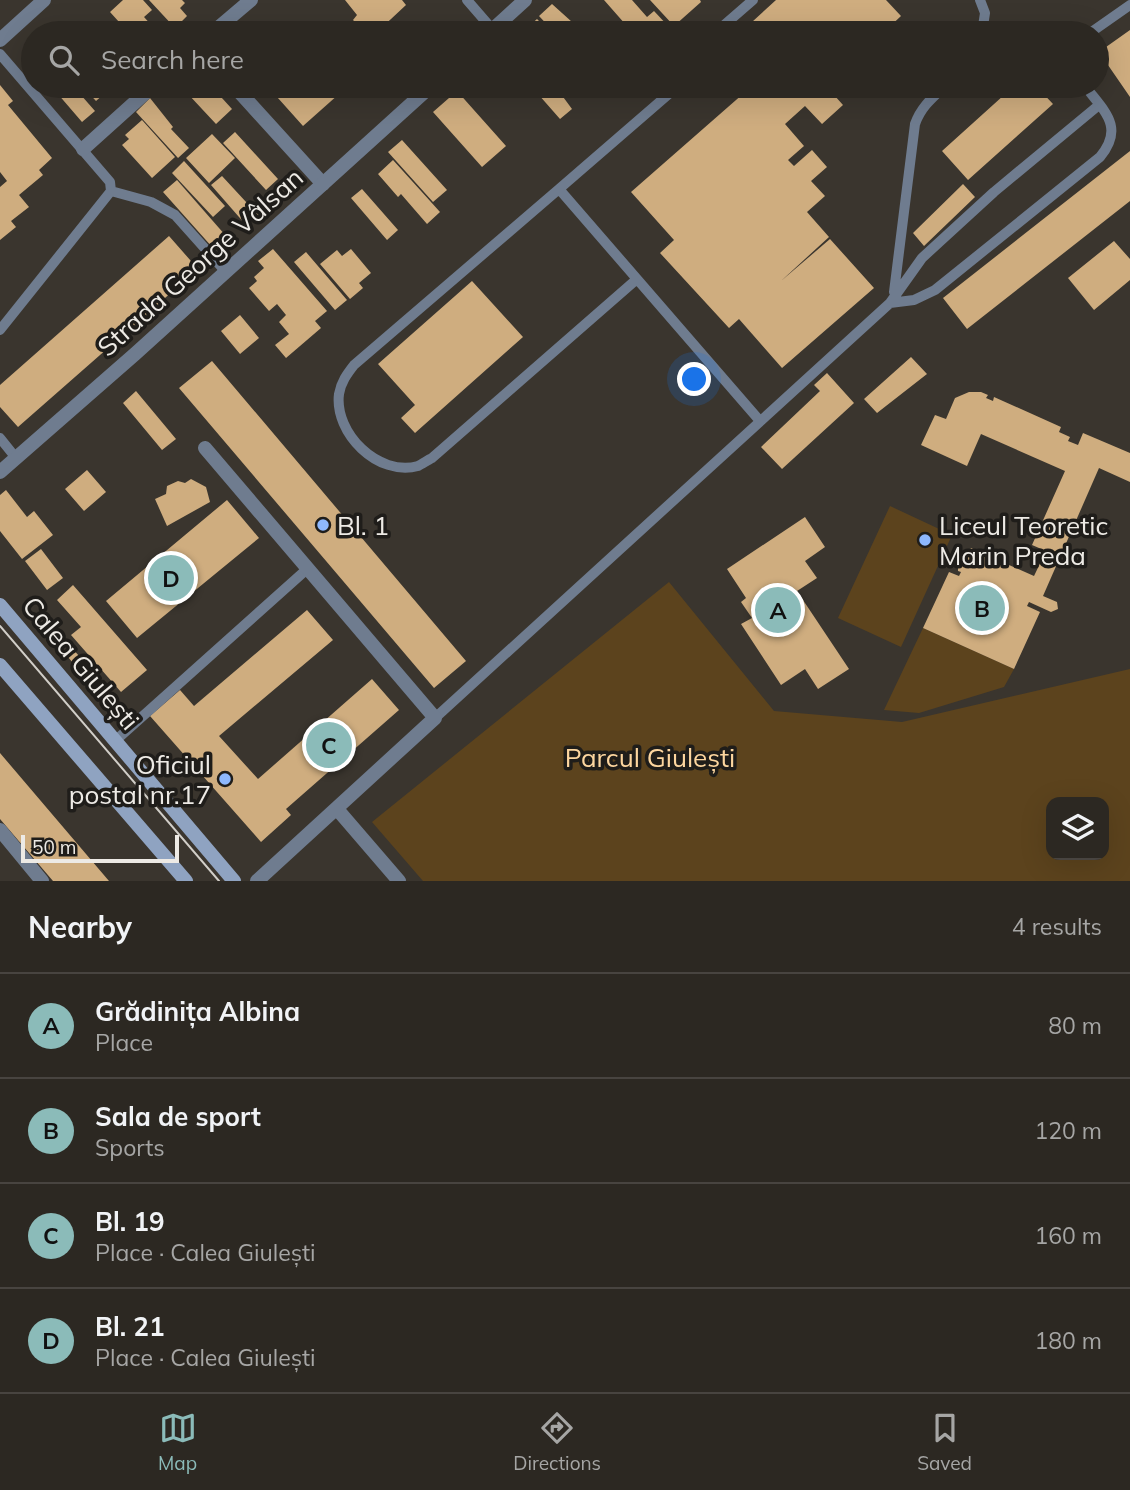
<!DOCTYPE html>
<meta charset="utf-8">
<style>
body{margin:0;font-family:Mulish,sans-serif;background:#38342f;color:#f1f3f6}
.controls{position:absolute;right:21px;bottom:21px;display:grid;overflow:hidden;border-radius:14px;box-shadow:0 7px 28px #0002}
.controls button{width:63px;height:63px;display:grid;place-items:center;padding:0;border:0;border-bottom:2px solid #484440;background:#2c2822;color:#f1f3f6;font:35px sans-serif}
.scale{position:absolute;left:21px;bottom:18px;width:158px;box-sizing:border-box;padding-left:7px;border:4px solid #edeae5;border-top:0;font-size:19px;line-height:24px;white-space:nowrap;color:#edeae5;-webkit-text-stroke:5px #1f1d1a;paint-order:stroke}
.you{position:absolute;left:695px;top:380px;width:24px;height:24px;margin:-18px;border:5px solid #fff;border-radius:50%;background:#1a73e8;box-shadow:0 0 0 10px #1a73e833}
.badge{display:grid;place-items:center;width:46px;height:46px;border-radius:50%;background:#8bbbb9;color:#111;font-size:23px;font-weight:700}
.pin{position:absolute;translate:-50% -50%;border:4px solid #fff;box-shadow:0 2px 7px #0006}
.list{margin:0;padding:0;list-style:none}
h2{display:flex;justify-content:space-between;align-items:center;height:91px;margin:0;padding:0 28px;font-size:30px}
h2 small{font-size:23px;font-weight:400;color:#a6a6a5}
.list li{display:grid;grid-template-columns:46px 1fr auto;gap:21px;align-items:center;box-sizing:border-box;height:105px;padding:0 28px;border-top:2px solid #484440}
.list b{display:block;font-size:26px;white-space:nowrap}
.list p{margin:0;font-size:23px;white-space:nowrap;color:#a6a6a5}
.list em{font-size:23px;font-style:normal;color:#a6a6a5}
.icon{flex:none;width:38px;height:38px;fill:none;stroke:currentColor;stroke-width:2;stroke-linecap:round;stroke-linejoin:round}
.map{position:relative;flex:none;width:1130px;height:881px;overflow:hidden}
.search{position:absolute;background:#2c2822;box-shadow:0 7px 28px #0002;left:21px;right:21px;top:21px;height:77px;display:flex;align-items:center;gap:18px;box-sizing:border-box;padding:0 24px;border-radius:38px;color:#a6a6a5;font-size:26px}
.sheet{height:511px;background:#2c2822}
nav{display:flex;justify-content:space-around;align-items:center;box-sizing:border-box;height:98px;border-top:2px solid #484440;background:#2c2822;font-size:19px;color:#a6a6a5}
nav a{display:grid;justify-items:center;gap:4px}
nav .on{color:#8bbbb9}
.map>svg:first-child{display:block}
.green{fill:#5c431d;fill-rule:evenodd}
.building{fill:#cfad7f}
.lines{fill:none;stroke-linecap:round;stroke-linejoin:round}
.service{stroke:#6f7c8f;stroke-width:10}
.minor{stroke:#6f7c8f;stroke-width:14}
.tertiary{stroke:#6f7c8f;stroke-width:14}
.secondary{stroke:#8fa3c1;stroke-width:14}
.tram{stroke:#d1cec8;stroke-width:2}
.poi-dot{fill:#8eb8fd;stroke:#1f1d1a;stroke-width:2.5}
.labels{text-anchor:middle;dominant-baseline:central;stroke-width:7;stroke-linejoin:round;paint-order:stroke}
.street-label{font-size:26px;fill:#edeae5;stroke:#1f1d1a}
.poi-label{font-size:26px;fill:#edeae5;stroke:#1f1d1a;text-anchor:start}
.park-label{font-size:26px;fill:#fdd69f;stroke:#1f1d1a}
</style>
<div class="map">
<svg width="1130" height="881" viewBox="0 0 1130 881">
<rect width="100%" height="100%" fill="#3a352e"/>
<path class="green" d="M890,506l62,29 -51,112 -63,-29z
M669,582l105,129 128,11 228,-53v212h-707l-51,-59zM1051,802h53v53h-53z
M923,628l91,41 -10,18 -85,26 -35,-3z"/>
<path class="building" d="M123,0h20l9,10 -8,7 11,12 -4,4h-22l-19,-21z
M149,0h33l3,3 -5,5 7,8 -12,12z
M345,0h57l4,5 -30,28h-23l7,-6 -7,-7 4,-5z
M604,0h28l15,17 7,-6 15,16 -7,6h-29z
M650,0h50l1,2 -27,24z
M776,0h110l15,16 -18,17h-143z
M552,4l20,18 -4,3 8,8h-21l-16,-17z
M537,19l14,14h-19l-5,-5z
M1130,30v67l-31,-45z
M0,85l13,16 -5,4 44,53 -13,12 4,5 -24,20 10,12 -18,14 5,6 -16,13v-53l7,-6 -7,-9z
M51,86h22l22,25 -13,11z
M82,86h14l8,8 -8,7z
M186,86h25l21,23 -16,15 -28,-30 3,-2z
M271,86h77l-45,40 -34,-38z
M531,86h24l17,23 -12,10z
M752,86h74l17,19 -21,19 -17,-18 -20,18 19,22 -16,14 6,6 18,-16 15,17 -16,14 14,15 -18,16 22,25 -48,44 49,-42 44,49 -92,80 -43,-49 -10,9 -69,-75 14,-13 -43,-48z
M1014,86h22l17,18 -85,76 -26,-29z
M457,91l49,55 -24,21 -49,-55z
M150,98l23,29 -2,2 18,19 -11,10 -42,-46z
M142,120l33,37 -23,21 -30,-33 7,-6 -4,-4z
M235,132l43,47 -12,11 -43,-47z
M212,134l23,24 -26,25 -23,-25z
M402,140l45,50 -14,12 -45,-50z
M1130,151v50l-163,128 -24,-31z
M393,160l47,52 -13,12 -26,-30 -3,3 -20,-23z
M184,161l41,45 -12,11 -41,-44z
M222,176l36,39 -12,10 -35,-40z
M177,180l49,56 -13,12 -50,-56z
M963,184l12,13 -51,49 -11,-13z
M362,189l36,41 -11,10 -36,-42z
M169,236l29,33 -180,158 -18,-20v-22z
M1114,241l16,18v21l-36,30 -26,-32z
M273,249l54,62 -12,10 6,7 -35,30 -11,-13 14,-11 -10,-12 7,-7 -9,-11 -8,7 -20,-23 8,-7 -3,-4 10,-9 -6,-7z
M351,249l20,24 -12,10 4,5 -13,11 -30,-35 17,-14 5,6z
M306,252l41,48 -12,10 -41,-48z
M472,281l51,56 -108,96 -14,-15 14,-13 -37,-41z
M240,315l19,23 -19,16 -19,-23z
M911,357l16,17 -50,39 -13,-14z
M212,361l254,300 -32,27 -255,-300z
M827,373l27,30 -72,66 -21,-22 59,-56 -6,-6z
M136,391l40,48 -14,11 -39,-47z
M969,392h12l7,3 -2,3 7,3 1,-4 67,30 -2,5 11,5 -2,4 10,4 5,-12 47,20v29l-31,-14 -56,128 14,6 1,7 -7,3 -22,-10 -2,4 13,6 -26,57 -91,-41 26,-56 10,4 2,-4 -3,-1v-5l5,-1 8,-17 63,28 12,-25 -14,-6 33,-74 -84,-37 -14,32 -46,-21 14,-30 11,4 9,-21z
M87,470l19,22 -22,19 -19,-22z
M191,479l15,8 4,15 -43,24 -12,-27 11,-5 1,-8 11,-5 7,2z
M6,490l21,27 7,-6 19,24 -31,24 -22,-28v-36z
M227,500l32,38 -122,100 -31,-37z
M805,517l20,30 -20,14 12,17 -20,13 52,78 -31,20 -13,-20 -24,16 -40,-61 11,-6 -11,-16 5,-4 -19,-29z
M41,549l22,29 -16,12 -22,-29z
M73,585l74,85 -26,22 -50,-57 10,-8 -24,-27z
M307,610l26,30 -114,96 39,43 114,-100 27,31 -113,99 5,6 -30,27 -111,-126 30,-26 14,16z
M70,646l10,11 -7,6 -10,-12z
M0,753l109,128h-56l-53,-62z"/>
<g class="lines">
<path class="service" d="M467,0l26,30
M980,0l5,13 -3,20
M715,33l38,-33
M1090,33l40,-28
M0,54l110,128 1,9 -111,139
M678,86l-119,103 201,232
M559,189l-205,176c-7,9 -13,17 -15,29 -5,39 39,83 79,72 4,-2 10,-6 14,-8l205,-179
M111,191l40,11 24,13 51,57
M894,292l21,-168c6,-17 17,-26 30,-38
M890,303l24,-3 21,-10 165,-133c25,-30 4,-46 -15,-71
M0,438l16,20
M435,718l455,-415 32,-45 72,-66 105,-87
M115,741l191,-171"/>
<path class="minor" d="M212,33l39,-33
M0,40l44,-40
M234,86l89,98
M83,149l70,-63
M205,448l230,270 -178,163
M337,809l62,72
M0,830l42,51"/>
<path class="tertiary" d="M489,33l36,-33
M0,472l135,-118 296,-268"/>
<path class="secondary" d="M0,605l234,276
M0,665l186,216"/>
<path class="tram" d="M0,626l219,255"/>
</g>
<g class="poi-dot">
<circle cx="323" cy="525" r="7"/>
<circle cx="925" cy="540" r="7"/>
<circle cx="225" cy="779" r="7"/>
</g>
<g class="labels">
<g class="street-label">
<text transform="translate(200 262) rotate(-42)">Strada George Vâlsan</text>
<text transform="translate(81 663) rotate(50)">Calea Giulești</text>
</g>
<g class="poi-label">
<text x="337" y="525">Bl. 1</text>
<text x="939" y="525">Liceul Teoretic<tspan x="939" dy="30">Marin Preda</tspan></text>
<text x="211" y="764" text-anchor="end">Oficiul<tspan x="211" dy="30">postal nr.17</tspan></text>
</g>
<g class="park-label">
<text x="650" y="757">Parcul Giulești</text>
</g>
</g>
</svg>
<div class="controls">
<button><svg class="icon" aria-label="layers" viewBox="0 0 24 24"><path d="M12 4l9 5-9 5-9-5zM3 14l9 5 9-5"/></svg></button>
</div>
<div class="scale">50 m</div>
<div class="you"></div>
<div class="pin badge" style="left:778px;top:610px">A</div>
<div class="pin badge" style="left:982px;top:608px">B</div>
<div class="pin badge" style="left:329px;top:745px">C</div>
<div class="pin badge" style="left:171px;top:578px">D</div>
<div class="search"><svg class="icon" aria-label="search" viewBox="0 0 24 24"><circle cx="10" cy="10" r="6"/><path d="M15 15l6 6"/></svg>Search here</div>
</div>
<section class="sheet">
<h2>Nearby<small>4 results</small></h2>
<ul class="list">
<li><span class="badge">A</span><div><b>Grădinița Albina</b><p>Place</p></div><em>80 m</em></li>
<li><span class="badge">B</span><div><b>Sala de sport</b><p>Sports</p></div><em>120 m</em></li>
<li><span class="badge">C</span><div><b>Bl. 19</b><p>Place · Calea Giulești</p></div><em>160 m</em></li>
<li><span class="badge">D</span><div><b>Bl. 21</b><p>Place · Calea Giulești</p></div><em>180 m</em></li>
</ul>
</section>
<nav>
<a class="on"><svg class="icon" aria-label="map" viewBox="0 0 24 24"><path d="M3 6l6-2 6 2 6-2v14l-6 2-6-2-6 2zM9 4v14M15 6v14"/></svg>Map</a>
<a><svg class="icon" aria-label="directions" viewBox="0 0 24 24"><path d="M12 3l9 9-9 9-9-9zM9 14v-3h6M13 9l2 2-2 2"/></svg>Directions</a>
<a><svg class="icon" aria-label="saved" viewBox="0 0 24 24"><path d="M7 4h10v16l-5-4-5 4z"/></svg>Saved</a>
</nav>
